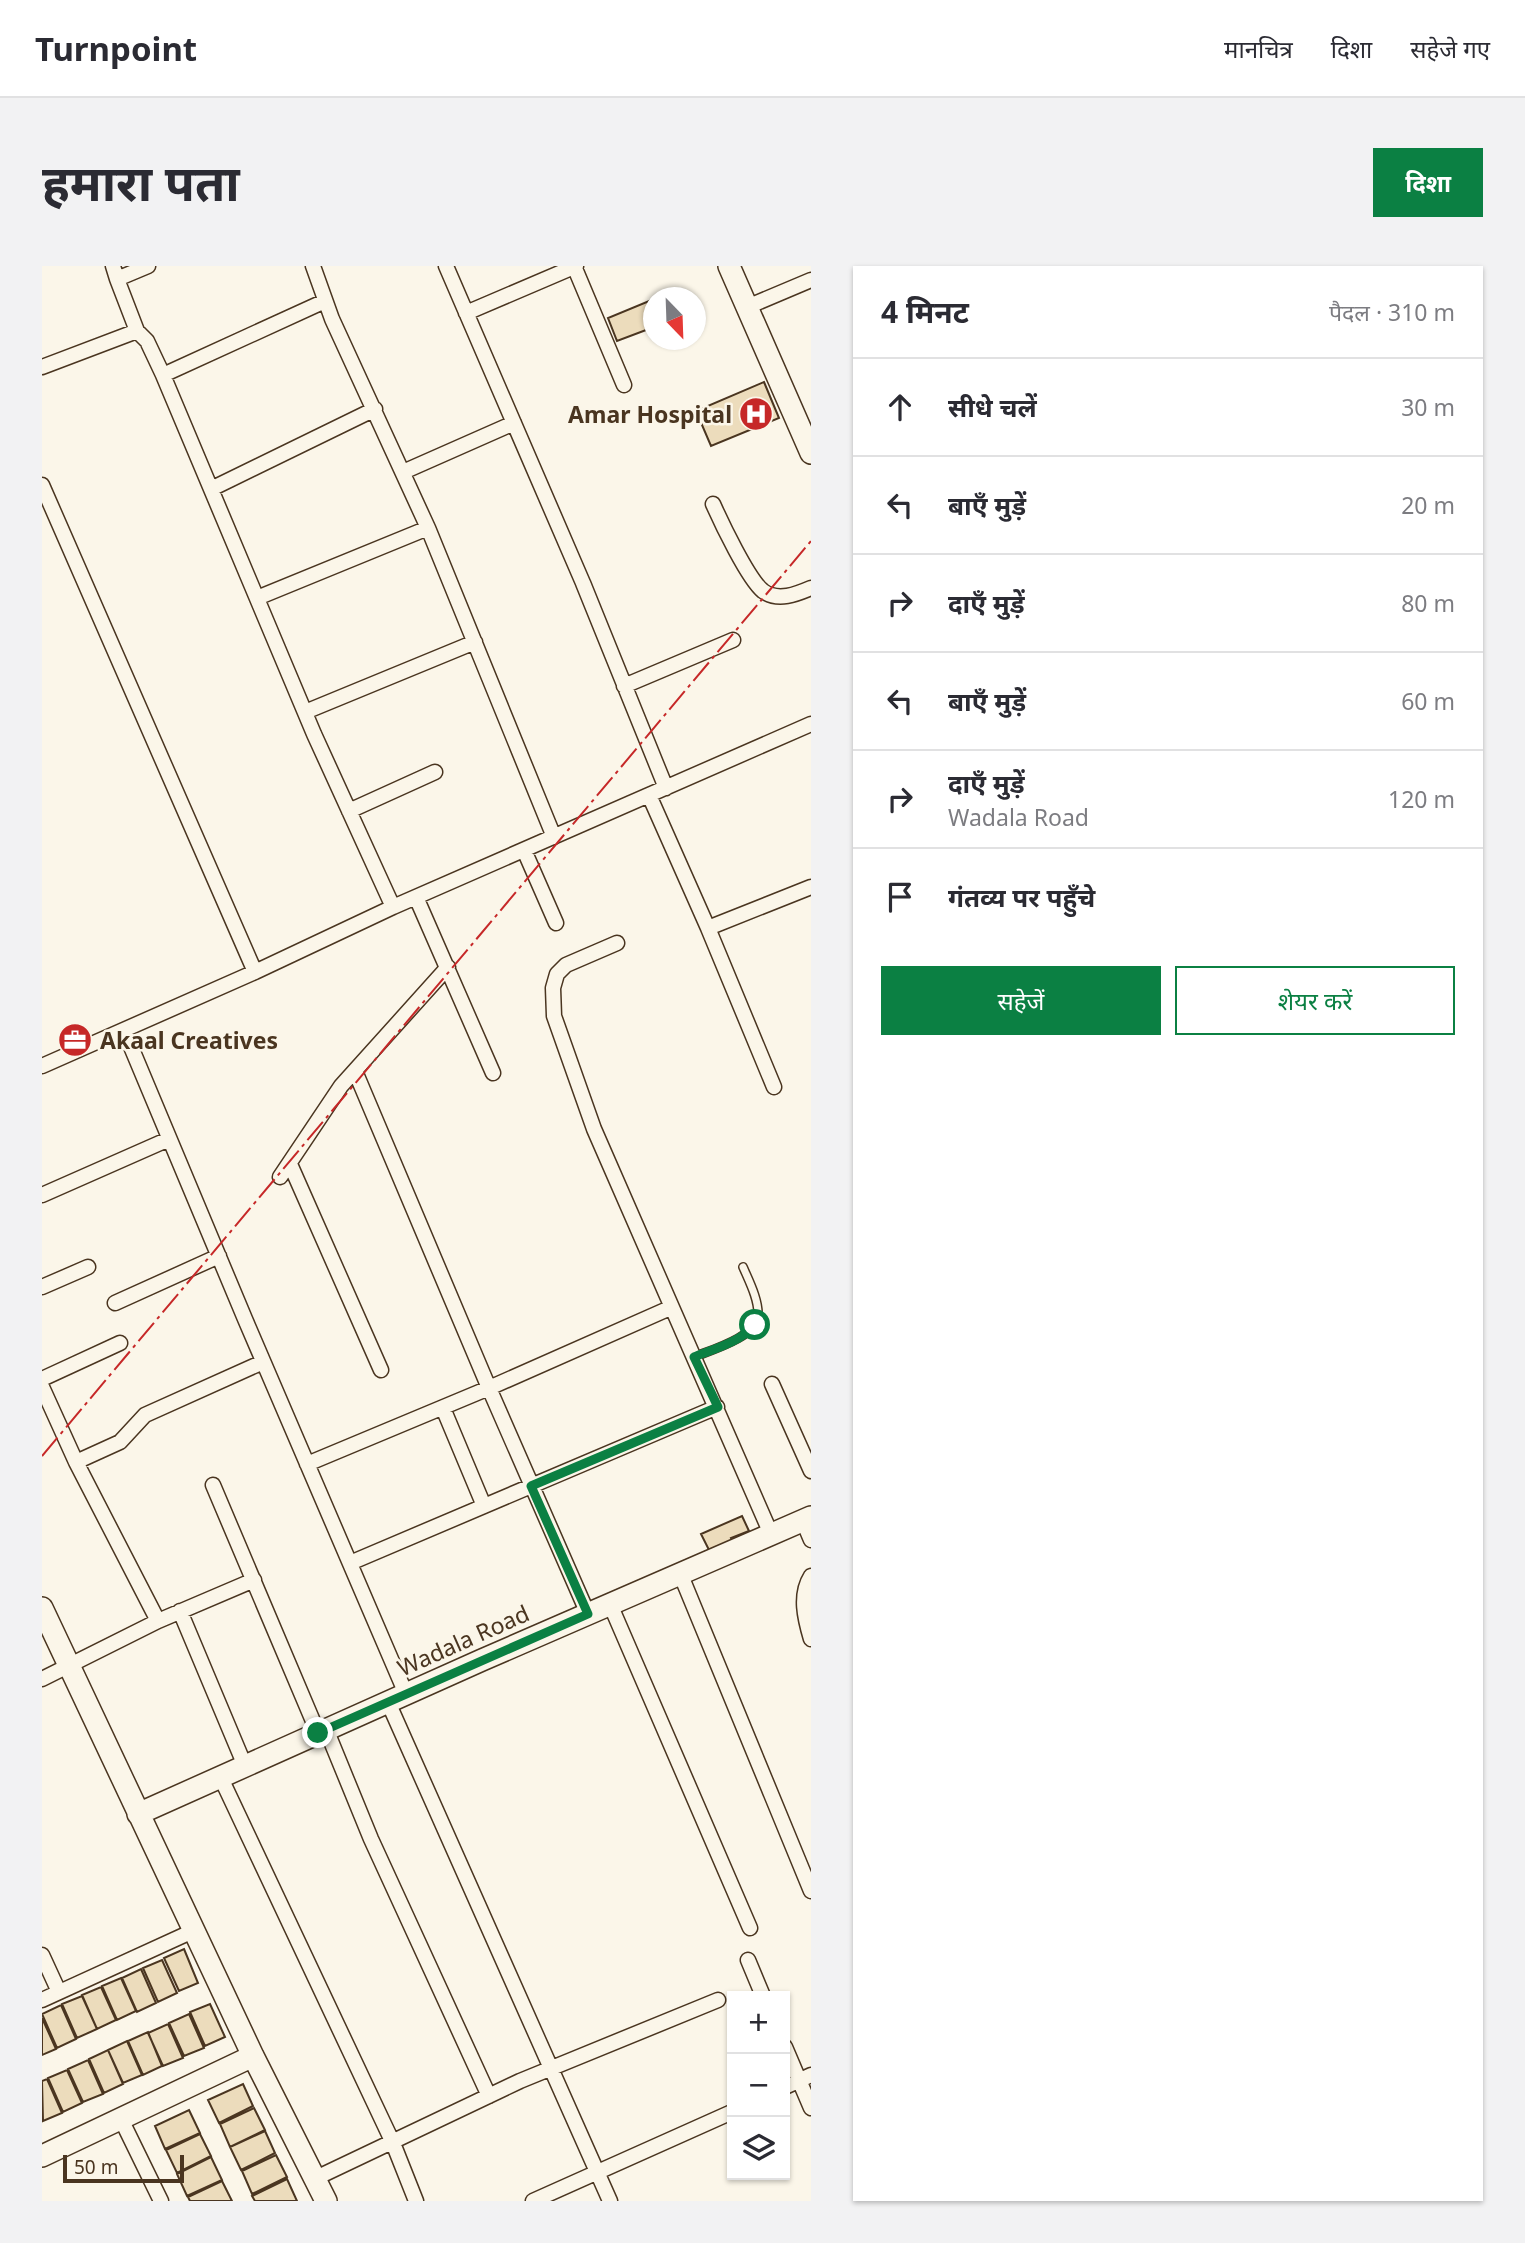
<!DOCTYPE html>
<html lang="hi">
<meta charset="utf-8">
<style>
body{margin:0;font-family:"Noto Sans","Noto Sans Devanagari",sans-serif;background:#f2f2f3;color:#2b2b33}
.controls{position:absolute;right:21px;bottom:21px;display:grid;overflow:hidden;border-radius:0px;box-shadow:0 2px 5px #0004}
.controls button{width:63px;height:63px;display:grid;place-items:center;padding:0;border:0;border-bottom:2px solid #e1e1e2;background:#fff;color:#2b2b33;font:35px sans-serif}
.compass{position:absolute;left:601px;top:21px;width:63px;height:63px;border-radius:50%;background:#fff;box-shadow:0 2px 5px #0004;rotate:157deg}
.scale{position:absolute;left:21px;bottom:18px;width:121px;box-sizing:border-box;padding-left:7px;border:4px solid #4a3520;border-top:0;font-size:19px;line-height:24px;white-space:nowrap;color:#4a3520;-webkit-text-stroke:5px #fbf6e9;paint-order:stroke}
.stop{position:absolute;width:21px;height:21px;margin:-16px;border:5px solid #0b8043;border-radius:50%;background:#fff}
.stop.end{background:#0b8043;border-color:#fff;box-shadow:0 2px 7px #0008}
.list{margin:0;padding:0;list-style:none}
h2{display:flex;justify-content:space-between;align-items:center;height:91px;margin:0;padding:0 28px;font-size:30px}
h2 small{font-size:23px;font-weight:400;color:#7c7c81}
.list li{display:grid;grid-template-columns:46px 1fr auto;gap:21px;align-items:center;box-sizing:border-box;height:98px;padding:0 28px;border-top:2px solid #e1e1e2}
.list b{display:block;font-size:26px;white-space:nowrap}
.list p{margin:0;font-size:23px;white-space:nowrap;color:#7c7c81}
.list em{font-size:23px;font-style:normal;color:#7c7c81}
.actions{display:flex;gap:14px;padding:21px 28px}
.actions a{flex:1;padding:16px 0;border:2px solid #0b8043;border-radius:0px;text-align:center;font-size:24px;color:#0b8043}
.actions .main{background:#0b8043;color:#fff}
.icon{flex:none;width:38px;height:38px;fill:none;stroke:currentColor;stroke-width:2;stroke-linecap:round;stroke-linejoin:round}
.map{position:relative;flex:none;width:769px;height:1935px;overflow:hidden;border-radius:0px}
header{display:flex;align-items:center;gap:42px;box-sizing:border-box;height:98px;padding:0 35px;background:#fff;border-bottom:2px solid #e1e1e2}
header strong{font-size:33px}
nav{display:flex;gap:38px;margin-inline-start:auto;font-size:24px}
.intro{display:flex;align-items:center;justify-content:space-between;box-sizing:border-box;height:168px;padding:0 42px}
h1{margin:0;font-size:49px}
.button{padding:18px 32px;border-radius:0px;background:#0b8043;color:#fff;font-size:24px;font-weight:700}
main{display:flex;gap:42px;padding:0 42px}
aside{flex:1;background:#fff;border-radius:0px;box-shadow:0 2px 5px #0004}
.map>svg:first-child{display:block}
.building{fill:#ecdcbc;stroke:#4a3520;stroke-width:2}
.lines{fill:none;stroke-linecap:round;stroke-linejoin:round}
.lane-casing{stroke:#4a3520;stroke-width:10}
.street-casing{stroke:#4a3520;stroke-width:17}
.secondary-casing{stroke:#4a3520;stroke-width:24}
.lane{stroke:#fbf6e9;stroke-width:7}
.street{stroke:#fbf6e9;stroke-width:14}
.secondary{stroke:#fbf6e9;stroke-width:21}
.power{stroke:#c62828;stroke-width:2;stroke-dasharray:24 5 3.5 5;stroke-linecap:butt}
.route{stroke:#0b8043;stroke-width:9}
.labels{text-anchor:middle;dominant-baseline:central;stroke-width:5;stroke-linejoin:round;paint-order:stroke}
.poi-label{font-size:23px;font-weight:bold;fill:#4a3520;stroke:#fbf6e9;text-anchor:end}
.street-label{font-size:23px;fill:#4a3520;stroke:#fbf6e9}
</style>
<header>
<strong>Turnpoint</strong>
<nav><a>मानचित्र</a><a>दिशा</a><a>सहेजे गए</a></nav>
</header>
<div class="intro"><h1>हमारा पता</h1><a class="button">दिशा</a></div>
<main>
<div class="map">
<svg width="769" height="1935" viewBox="0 0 769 1935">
<rect width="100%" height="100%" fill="#fbf6e9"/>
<path class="building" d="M612,33v28l-37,14 -9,-23z
M722,116l15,36 -68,28 -15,-35z
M700,1250l7,15 -18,7 3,6 -23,10 -10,-20z
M142,1683l14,34 -19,8 -15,-33z
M120,1694l15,33 -19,9 -15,-34z
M99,1703l15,34 -19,9 -15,-34z
M79,1712l15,33 -19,9 -15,-34z
M59,1721l15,33 -19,9 -15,-34z
M40,1730l15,33 -20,9 -15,-34z
M168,1738l15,33 -20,9 -15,-34z
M19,1739l15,34 -19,9 -15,-34z
M147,1748l15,34 -20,8 -15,-33z
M0,1752l14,31 -14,6z
M126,1758l15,34 -20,8 -15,-33z
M106,1766l14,34 -19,9 -15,-34z
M85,1775l15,34 -19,8 -15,-33z
M66,1784l15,34 -19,9 -15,-34z
M46,1794l15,34 -20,8 -15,-33z
M25,1804l15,33 -19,9 -15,-34z
M5,1813l15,34 -19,8 -1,-40z
M201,1818l10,22 -34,17 -11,-23z
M212,1842l11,22 -35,17 -10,-23z
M147,1844l11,23 -35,16 -10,-23z
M223,1865l10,22 -34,17 -11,-23z
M158,1868l11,22 -34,17 -11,-23z
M234,1889l11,22 -35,17 -10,-23z
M169,1891l11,23 -35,16 -10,-22z
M245,1913l10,22h-42l-3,-5z
M180,1915l10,20h-42l-2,-4z"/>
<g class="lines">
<g class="lane-casing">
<path id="lane" d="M652,1091c17,-7 62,-20 64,-41 1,-16 -9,-35 -15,-49"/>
</g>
<g class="street-casing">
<path id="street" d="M71,0l4,13 31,-13
M271,0l19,53 96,209 126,309
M404,0l137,317 83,205
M532,0l50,119
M75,13l20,52 10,10 16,34
M283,35l-162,74 151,359 79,173
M705,41l64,-27
M424,47l110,-47
M0,101l95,-36
M361,206l111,-49
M0,219l213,487
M169,223l164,-80
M671,238c8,18 35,75 50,87 15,11 34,3 48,-3
M215,332l171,-70
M582,420l109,-46
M263,446l170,-70
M607,529l59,133 66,159
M307,545l86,-39
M482,584l32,73
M374,631l77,176
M666,662l103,-41
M575,677l-51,22 -9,9 -4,14 1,28 40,113 177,405
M82,764l121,289 161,375
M0,800l213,-94 138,-65 418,-183
M313,805l134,317 99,226
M248,898l91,206
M238,911l61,-91 107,-119
M0,929l127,-56
M0,1021l46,-20
M73,1037l104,-47
M0,1113l78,-36
M730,1118l39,87
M0,1121l34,75 82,159
M401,1142l41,98
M34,1196l44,-20 25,-27 118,-53
M265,1198l182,-76 181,-80
M171,1219l105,248
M761,1255l8,19
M308,1297l367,-156
M638,1307l131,318
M769,1310c-12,19 -6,43 0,63
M568,1338l140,324
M138,1345l65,155
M0,1413l116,-58 96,-41
M346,1436l222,499
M284,1463l45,110 118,257
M178,1510l173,367 23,58
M0,1689l17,37
M706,1694l15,36
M0,1734l151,-69
M743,1781l26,61
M743,1821l26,-12
M79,1853l40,82
M274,1912l204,-97 198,-81
M491,1935l199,-89"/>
</g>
<g class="secondary-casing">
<path id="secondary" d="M687,0l82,187
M0,1342l211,448 73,145
M96,1548l344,-154 329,-143
M0,1890l211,-100"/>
</g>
<use href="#lane" class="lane"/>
<use href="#street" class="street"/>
<use href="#secondary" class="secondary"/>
<path class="power" d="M0,1190l769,-915"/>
</g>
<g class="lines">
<path class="route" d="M276,1467l270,-119 -57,-128 187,-79 -24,-50c20,-8 46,-15 61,-32"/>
</g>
<defs>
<g id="hospital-disc" transform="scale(1.75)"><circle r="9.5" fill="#c62828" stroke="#fbf6e9"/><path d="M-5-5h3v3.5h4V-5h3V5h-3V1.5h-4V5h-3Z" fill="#fff"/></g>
<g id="office-disc" transform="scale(1.75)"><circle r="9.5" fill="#c62828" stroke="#fbf6e9"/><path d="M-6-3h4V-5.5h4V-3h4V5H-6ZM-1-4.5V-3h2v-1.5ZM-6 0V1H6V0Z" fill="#fff"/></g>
</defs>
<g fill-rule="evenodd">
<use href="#hospital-disc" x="714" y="148"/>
<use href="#office-disc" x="33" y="774"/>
</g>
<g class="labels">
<g class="poi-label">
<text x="690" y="148">Amar Hospital</text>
<text x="58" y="774" text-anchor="start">Akaal Creatives</text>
</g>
<g class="street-label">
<text transform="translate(421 1374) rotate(-24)">Wadala Road</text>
</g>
</g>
</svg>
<div class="controls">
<button>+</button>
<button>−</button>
<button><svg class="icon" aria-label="layers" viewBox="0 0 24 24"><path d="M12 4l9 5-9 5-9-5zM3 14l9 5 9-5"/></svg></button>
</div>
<svg class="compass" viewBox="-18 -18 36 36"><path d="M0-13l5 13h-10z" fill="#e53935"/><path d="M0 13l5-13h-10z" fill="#7c7c81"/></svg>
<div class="scale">50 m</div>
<div class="stop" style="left:713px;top:1059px"></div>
<div class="stop end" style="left:276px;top:1467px"></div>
</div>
<aside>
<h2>4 मिनट<small>पैदल · 310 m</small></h2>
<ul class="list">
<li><svg class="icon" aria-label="ahead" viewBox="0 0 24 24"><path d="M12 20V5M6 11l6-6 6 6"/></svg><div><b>सीधे चलें</b></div><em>30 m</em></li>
<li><svg class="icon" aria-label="left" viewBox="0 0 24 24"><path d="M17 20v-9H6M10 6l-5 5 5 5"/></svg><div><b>बाएँ मुड़ें</b></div><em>20 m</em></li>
<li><svg class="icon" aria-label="right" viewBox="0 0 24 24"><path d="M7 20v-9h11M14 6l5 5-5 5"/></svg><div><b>दाएँ मुड़ें</b></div><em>80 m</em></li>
<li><svg class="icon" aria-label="left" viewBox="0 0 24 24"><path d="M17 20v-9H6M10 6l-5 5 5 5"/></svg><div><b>बाएँ मुड़ें</b></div><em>60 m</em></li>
<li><svg class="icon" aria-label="right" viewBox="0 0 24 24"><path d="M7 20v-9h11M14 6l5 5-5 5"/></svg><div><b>दाएँ मुड़ें</b><p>Wadala Road</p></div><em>120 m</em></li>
<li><svg class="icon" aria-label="arrive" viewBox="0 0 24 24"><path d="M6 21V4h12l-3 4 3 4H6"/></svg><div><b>गंतव्य पर पहुँचे</b></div></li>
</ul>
<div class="actions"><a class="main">सहेजें</a><a>शेयर करें</a></div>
</aside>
</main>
